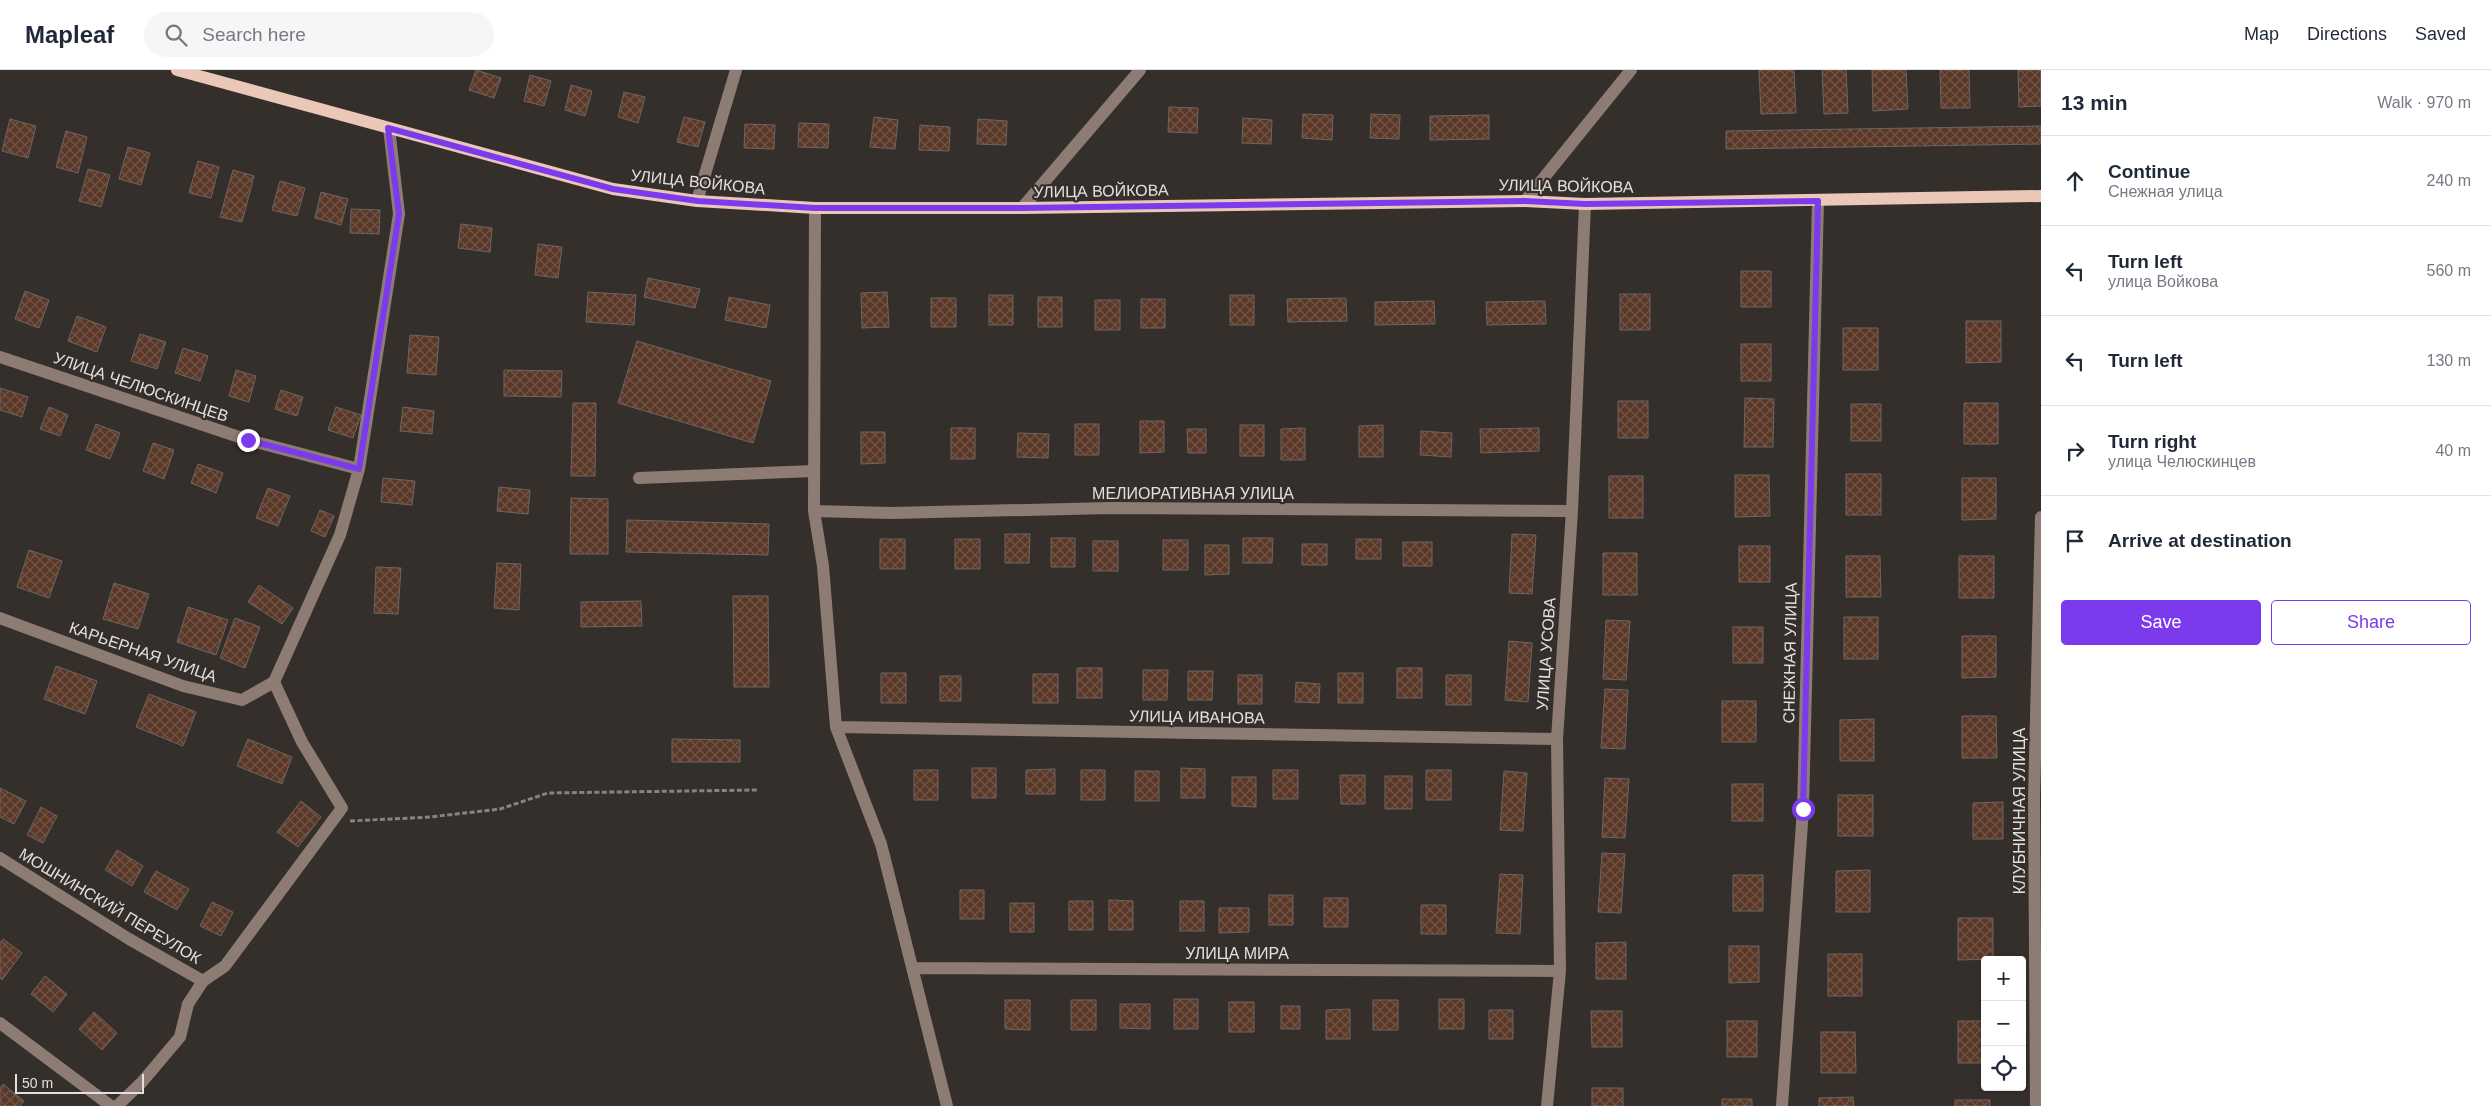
<!DOCTYPE html>
<meta charset="utf-8">
<style>
body{margin:0;font-family:Helvetica,sans-serif;background:#f6f6f7;color:#1f2937}
.controls{position:absolute;right:15px;bottom:15px;display:grid;overflow:hidden;border-radius:5px;box-shadow:0 1px 4px #0004}
.controls button{width:45px;height:45px;display:grid;place-items:center;padding:0;border:0;border-bottom:1px solid #e0e1e3;background:#fff;color:#1f2937;font:25px sans-serif}
.scale{position:absolute;left:15px;bottom:12px;width:129px;box-sizing:border-box;padding-left:5px;border:2px solid #e3dfdd;border-top:0;font-size:14px;line-height:18px;white-space:nowrap;color:#e3dfdd;-webkit-text-stroke:4px #352f2c;paint-order:stroke}
.stop{position:absolute;width:15px;height:15px;margin:-11px;border:4px solid #7c3aed;border-radius:50%;background:#fff}
.stop.end{background:#7c3aed;border-color:#fff;box-shadow:0 1px 5px #0008}
.list{margin:0;padding:0;list-style:none}
h2{display:flex;justify-content:space-between;align-items:center;height:65px;margin:0;padding:0 20px;font-size:21px}
h2 small{font-size:16px;font-weight:400;color:#747a83}
.list li{display:grid;grid-template-columns:32px 1fr auto;gap:15px;align-items:center;box-sizing:border-box;height:90px;padding:0 20px;border-top:1px solid #e0e1e3}
.list b{display:block;font-size:19px;white-space:nowrap}
.list p{margin:0;font-size:16px;white-space:nowrap;color:#747a83}
.list em{font-size:16px;font-style:normal;color:#747a83}
.actions{display:flex;gap:10px;padding:15px 20px}
.actions a{flex:1;padding:11px 0;border:1px solid #7c3aed;border-radius:5px;text-align:center;font-size:18px;color:#7c3aed}
.actions .main{background:#7c3aed;color:#fff}
.icon{flex:none;width:28px;height:28px;fill:none;stroke:currentColor;stroke-width:2;stroke-linecap:round;stroke-linejoin:round}
.map{position:relative;flex:none;width:2041px;height:1036px;overflow:hidden}
header{display:flex;align-items:center;gap:30px;box-sizing:border-box;height:70px;padding:0 25px;background:#fff;border-bottom:1px solid #e0e1e3}
header strong{font-size:24px}
nav{display:flex;gap:28px;margin-inline-start:auto;font-size:18px}
.search{width:350px;height:45px;background:#f6f6f7;display:flex;align-items:center;gap:12px;box-sizing:border-box;padding:0 18px;border-radius:28px;color:#747a83;font-size:19px}
main{display:flex}
aside{flex:1;background:#fff}
.map>svg:first-child{display:block}
.building{fill:url(#building-cross-hatch);stroke:#6c6562}
.lines{fill:none;stroke-linecap:round;stroke-linejoin:round}
.path{stroke:#888381;stroke-width:3;stroke-dasharray:5 2.5;stroke-linecap:butt}
.minor{stroke:#8d7c74;stroke-width:12}
.major{stroke:#eac7b7;stroke-width:12}
.route{stroke:#7c3aed;stroke-width:6}
.labels{text-anchor:middle;dominant-baseline:central;stroke-width:4.5;stroke-linejoin:round;paint-order:stroke}
.street-label{font-size:16px;fill:#e3dfdd;stroke:#352f2c}
</style>
<header>
<strong>Mapleaf</strong>
<div class="search"><svg class="icon" aria-label="search" viewBox="0 0 24 24"><circle cx="10" cy="10" r="6"/><path d="M15 15l6 6"/></svg>Search here</div>
<nav><a>Map</a><a>Directions</a><a>Saved</a></nav>
</header>
<main>
<div class="map">
<svg width="2041" height="1036" viewBox="0 0 2041 1036">
<defs>
<pattern id="building-cross-hatch" width="8" height="8" patternUnits="userSpaceOnUse" patternTransform="scale(1.25)"><rect width="8" height="8" fill="#593828"/><path d="M0 0l8 8M0 8l8-8" fill="none" stroke="#715447"/></pattern>
</defs>
<rect width="100%" height="100%" fill="#352f2c"/>
<path class="building" d="M476,0l25,8 -7,20 -25,-8z
M1759,0h35l2,43 -35,1z
M1822,0h24l2,43 -24,1z
M1872,0h34l2,39 -35,2z
M1940,0h29l1,38h-29z
M2018,0h23v36l-22,1z
M530,5l21,6 -7,25 -20,-5z
M571,15l21,6 -7,25 -20,-6z
M624,22l21,5 -7,26 -20,-6z
M1169,37l29,1 -1,25 -29,-1z
M1303,44l30,1 -1,25 -30,-2z
M1371,44l29,1 -1,24 -29,-1z
M1489,45v24l-59,1v-24z
M684,47l21,5 -7,25 -21,-5z
M874,47l24,3 -3,29 -25,-2z
M1243,48l29,2 -1,24 -29,-1z
M10,49l26,7 -8,32 -26,-7z
M978,49l29,2 -1,24 -29,-1z
M799,53l30,1 -1,24 -30,-1z
M745,54l30,1 -1,24 -30,-1z
M920,55l30,2 -1,24 -30,-1z
M2041,56v18l-315,5v-18z
M66,61l21,6 -9,36 -22,-6z
M128,77l22,6 -9,32 -22,-6z
M198,91l21,6 -8,31 -22,-5z
M88,99l22,6 -9,32 -22,-6z
M233,100l21,6 -12,46 -22,-5z
M280,111l25,7 -8,28 -25,-6z
M321,122l27,7 -7,26 -26,-7z
M351,139l29,1 -1,24 -29,-1z
M461,154l31,4 -2,24 -32,-4z
M538,174l24,3 -4,31 -23,-3z
M1741,201h30v36h-30z
M648,208l52,11 -5,19 -51,-11z
M25,221l24,9 -10,28 -24,-9z
M588,222l48,3 -2,30 -48,-3z
M887,222l2,35 -27,1 -1,-35z
M1620,224h30v36h-30z
M989,225h24v30h-24z
M1230,225h24v30h-24z
M729,227l41,8 -4,23 -41,-8z
M1038,227h24v30h-24z
M931,228h25v29h-25z
M1346,228l1,23 -59,1 -1,-23z
M1141,229h24v29h-24z
M1095,230h25v30h-25z
M1434,231l1,23 -60,1v-23z
M1545,231l1,23 -59,1 -1,-23z
M77,246l29,11 -9,25 -29,-11z
M1966,251h35v41l-35,1z
M1843,258h35v42h-35z
M140,264l26,8 -9,27 -26,-8z
M410,265l29,2 -3,38 -29,-2z
M637,271l134,40 -18,62 -135,-40z
M1741,274h30v37h-30z
M183,278l25,8 -8,25 -25,-8z
M236,300l20,6 -7,26 -20,-6z
M504,300l58,1 -1,26 -57,-1z
M0,318l28,9 -6,20 -22,-7z
M281,320l22,7 -6,19 -22,-7z
M1745,328l29,1 -1,48h-29z
M1618,331h30v37h-30z
M573,333h23l-1,73h-24z
M1964,333h34v41h-34z
M1851,334h30v37h-30z
M49,337l19,8 -8,21 -20,-7z
M336,337l25,8 -8,23 -25,-8z
M403,337l31,4 -2,23 -32,-3z
M1140,351h24v31l-24,1z
M96,354l24,9 -10,26 -24,-9z
M1075,354h24v31h-24z
M1240,355h24v31h-24z
M1383,355v32h-24v-31z
M951,358h24v31h-24z
M1305,358v32h-24v-31z
M1539,358v23l-58,2 -1,-24z
M1187,359h19v24h-18z
M1421,361l31,2 -1,24 -31,-2z
M861,362h24v31l-24,1z
M1018,363l31,1 -1,24 -31,-1z
M153,373l21,7 -10,29 -21,-8z
M198,394l25,9 -7,20 -25,-10z
M1846,404h35v41h-35z
M1735,405h34l1,41 -35,1z
M1609,406h34v42h-34z
M383,408l32,3 -3,24 -31,-3z
M1962,408h34v41l-34,1z
M499,417l31,3 -2,24 -31,-3z
M268,418l22,8 -12,30 -22,-8z
M571,428l37,1v55h-38z
M320,440l14,6 -9,21 -14,-6z
M627,450l142,4 -1,31 -142,-3z
M1005,464h25l-1,29h-24z
M1512,464l24,1 -4,59 -23,-1z
M1051,468h24v29h-24z
M1243,468h30l-1,25h-29z
M880,469h25v30h-25z
M955,469h25v30h-25z
M1356,469h25v20h-25z
M1163,470h25v30h-25z
M1093,471h25v30h-25z
M1403,472h29v24h-29z
M1302,474h25v21h-25z
M1205,475h24v29l-24,1z
M1739,476h31v36h-31z
M29,480l33,11 -13,37 -32,-11z
M1603,483h34v42h-34z
M1846,486h34l1,41h-35z
M1959,486h35v42h-35z
M497,493l24,1 -2,46 -25,-2z
M376,497l25,1 -3,46 -24,-1z
M114,513l35,11 -11,35 -35,-10z
M259,515l34,23 -11,16 -34,-22z
M733,526h35l1,91h-35z
M641,531l1,25 -61,1v-25z
M188,537l40,13 -12,35 -39,-13z
M1844,547h34v42h-34z
M235,548l25,9 -15,41 -25,-10z
M1606,550l24,1 -4,59 -23,-1z
M1733,557h30v36h-30z
M1962,566h34v41l-34,1z
M1509,571l23,2 -4,59 -23,-2z
M56,596l41,15 -12,33 -41,-15z
M1077,598h25v30h-25z
M1397,598h25v30h-25z
M1143,600h25l-1,30h-24z
M1188,601h25l-1,29h-24z
M881,603h25v30h-25z
M1338,603h25v30h-25z
M1033,604h25v29h-25z
M1238,605h24v29h-24z
M1446,605h25v30h-25z
M940,606h21v25h-21z
M1296,612l24,2 -1,19 -24,-1z
M1605,619l23,1 -3,59 -24,-1z
M149,624l47,18 -13,34 -47,-19z
M1722,631h34v41h-34z
M1962,646h34l1,42h-35z
M1874,649v42h-34v-41z
M248,669l44,18 -10,27 -45,-18z
M672,669l68,1v22h-68z
M972,698h24v30h-24z
M1181,698l24,1v29h-24z
M1055,699v25h-29v-24z
M914,700h24v30h-24z
M1081,700h24v30h-24z
M1273,700h25v29h-25z
M1426,700h25v30h-25z
M1135,701h24v30h-24z
M1504,701l23,2 -4,58 -23,-1z
M1340,705h25v29h-24z
M1385,706h27v33h-27z
M1232,707h24v30l-24,-1z
M1605,708l24,1 -4,59 -23,-1z
M1732,714h31v37h-31z
M0,718l26,13 -12,23 -14,-7z
M1838,725h35v41h-35z
M301,731l20,16 -23,30 -21,-15z
M2003,732v37h-30v-36z
M41,737l16,9 -14,27 -16,-8z
M117,780l26,16 -11,20 -27,-16z
M1602,783l23,1 -4,59 -23,-1z
M1870,800v42h-34v-41z
M156,801l33,18 -12,21 -33,-18z
M1500,804l23,1 -3,59 -24,-1z
M1733,805h30v36h-30z
M960,820h24v29h-24z
M1269,825h24v30h-24z
M1324,828h24v29h-24z
M1109,830l24,1v29h-24z
M1069,831h24v29h-24z
M1180,831h24v30h-24z
M212,832l21,10 -12,24 -21,-10z
M1010,833h24v29h-24z
M1421,835h25v29h-25z
M1219,838h30v24l-30,1z
M1958,848h35v41l-35,1z
M3,869l19,14 -20,27 -2,-2v-35z
M1626,872v37h-30v-36z
M1729,876h30v36l-30,1z
M1828,884h34v42h-34z
M45,906l22,18 -14,18 -22,-18z
M1174,929h24v30h-24z
M1439,929h25v30h-25z
M1005,930h25v30l-25,-1z
M1071,930h25v30h-25z
M1373,930h25v30h-25z
M1229,932h25v30h-25z
M1120,934h30v25l-30,-1z
M1281,936h19v23h-19z
M1350,939v30h-24v-29z
M1489,940h24v29h-24z
M1591,941h31v36h-30z
M94,942l23,21 -15,17 -23,-21z
M1727,951h30v36h-30z
M1958,951h27v42h-27z
M1821,962h34l1,41h-35z
M3,1014l21,17 -4,5h-20v-18z
M1592,1018h31v18h-31z
M1853,1027l1,9h-35v-8z
M1722,1029h30v7h-30z
M1955,1030h35v6h-35z"/>
<g class="lines">
<path class="path" d="M350,751l80,-4 70,-8 48,-16 210,-3"/>
<path class="minor" d="M697,131l39,-131
M1525,131l106,-131
M815,138l-1,303 9,55 13,161 45,117 66,262
M1022,138l118,-138
M0,287l248,83 111,29
M639,408l175,-7
M814,441l77,2 220,-5 461,3
M0,548l183,68 59,14 32,-18
M836,657l721,12
M0,788l129,81 74,42
M913,898l647,3
M0,953l111,83
M117,1036l25,-24 38,-45 8,-33 15,-23 22,-15 117,-158 -40,-66 -28,-60 66,-147 19,-66 40,-255 -10,-86
M1547,1036l13,-135 -3,-232 15,-228 13,-307
M1782,1036l21,-297 15,-608
M2036,1036l-2,-308 7,-281"/>
<path class="major" d="M177,0l436,119 84,12 118,7h207l503,-7 60,3 456,-8"/>
</g>
<g class="lines">
<path class="route" d="M248,370l111,29 40,-255 -11,-86 225,61 85,12 117,7h207l503,-7 60,3 233,-3 -15,608"/>
</g>
<g class="labels">
<g class="street-label">
<text transform="translate(698 112) rotate(6)">УЛИЦА ВОЙКОВА</text>
<text transform="translate(1566 116) rotate(1)">УЛИЦА ВОЙКОВА</text>
<text transform="translate(1101 121) rotate(-1)">УЛИЦА ВОЙКОВА</text>
<text transform="translate(141 317) rotate(19)">УЛИЦА ЧЕЛЮСКИНЦЕВ</text>
<text x="1193" y="423">МЕЛИОРАТИВНАЯ УЛИЦА</text>
<text transform="translate(143 582) rotate(19)">КАРЬЕРНАЯ УЛИЦА</text>
<text transform="translate(1790 583) rotate(-89)">СНЕЖНАЯ УЛИЦА</text>
<text transform="translate(1546 584) rotate(-86)">УЛИЦА УСОВА</text>
<text transform="translate(1197 647) rotate(1)">УЛИЦА ИВАНОВА</text>
<text transform="translate(2019 741) rotate(-90)">КЛУБНИЧНАЯ УЛИЦА</text>
<text transform="translate(110 836) rotate(31)">МОШНИНСКИЙ ПЕРЕУЛОК</text>
<text x="1237" y="883">УЛИЦА МИРА</text>
</g>
</g>
</svg>
<div class="controls">
<button>+</button>
<button>−</button>
<button><svg class="icon" aria-label="locate" viewBox="0 0 24 24"><circle cx="12" cy="12" r="6"/><path d="M12 2v4M12 18v4M2 12h4M18 12h4"/></svg></button>
</div>
<div class="scale">50 m</div>
<div class="stop" style="left:1803px;top:739px"></div>
<div class="stop end" style="left:248px;top:370px"></div>
</div>
<aside>
<h2>13 min<small>Walk · 970 m</small></h2>
<ul class="list">
<li><svg class="icon" aria-label="ahead" viewBox="0 0 24 24"><path d="M12 20V5M6 11l6-6 6 6"/></svg><div><b>Continue</b><p>Снежная улица</p></div><em>240 m</em></li>
<li><svg class="icon" aria-label="left" viewBox="0 0 24 24"><path d="M17 20v-9H6M10 6l-5 5 5 5"/></svg><div><b>Turn left</b><p>улица Войкова</p></div><em>560 m</em></li>
<li><svg class="icon" aria-label="left" viewBox="0 0 24 24"><path d="M17 20v-9H6M10 6l-5 5 5 5"/></svg><div><b>Turn left</b></div><em>130 m</em></li>
<li><svg class="icon" aria-label="right" viewBox="0 0 24 24"><path d="M7 20v-9h11M14 6l5 5-5 5"/></svg><div><b>Turn right</b><p>улица Челюскинцев</p></div><em>40 m</em></li>
<li><svg class="icon" aria-label="arrive" viewBox="0 0 24 24"><path d="M6 21V4h12l-3 4 3 4H6"/></svg><div><b>Arrive at destination</b></div></li>
</ul>
<div class="actions"><a class="main">Save</a><a>Share</a></div>
</aside>
</main>
